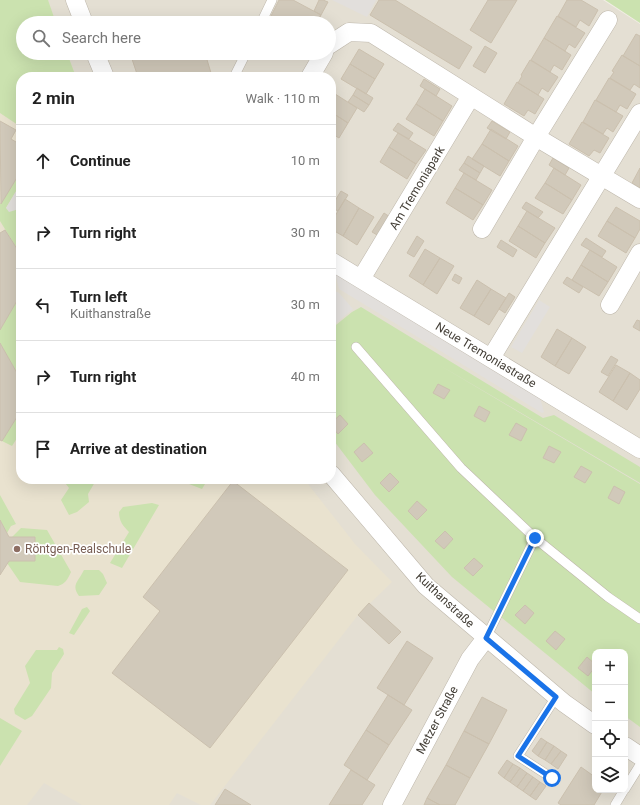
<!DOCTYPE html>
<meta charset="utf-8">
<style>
body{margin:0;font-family:Roboto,sans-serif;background:#f2f2f2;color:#222}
.controls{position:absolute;right:12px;bottom:12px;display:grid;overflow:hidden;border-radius:8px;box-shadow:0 4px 16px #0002}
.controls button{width:36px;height:36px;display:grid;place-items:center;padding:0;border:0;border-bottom:1px solid #e0e0e0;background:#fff;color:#222;font:20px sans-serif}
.stop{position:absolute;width:12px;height:12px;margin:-9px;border:3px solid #1a73e8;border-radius:50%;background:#fff}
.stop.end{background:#1a73e8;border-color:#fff;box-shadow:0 1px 4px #0008}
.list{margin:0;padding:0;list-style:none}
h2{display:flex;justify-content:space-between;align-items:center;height:52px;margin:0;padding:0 16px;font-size:17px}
h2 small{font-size:13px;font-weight:400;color:#767676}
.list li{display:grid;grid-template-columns:26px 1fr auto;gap:12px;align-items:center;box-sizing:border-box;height:72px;padding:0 16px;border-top:1px solid #e0e0e0}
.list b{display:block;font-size:15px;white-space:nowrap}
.list p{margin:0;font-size:13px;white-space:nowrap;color:#767676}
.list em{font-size:13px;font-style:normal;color:#767676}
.icon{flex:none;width:22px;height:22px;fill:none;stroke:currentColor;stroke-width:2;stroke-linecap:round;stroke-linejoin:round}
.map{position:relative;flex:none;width:640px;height:805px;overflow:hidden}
.search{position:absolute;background:#fff;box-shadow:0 4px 16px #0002;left:16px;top:16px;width:320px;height:44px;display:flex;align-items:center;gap:10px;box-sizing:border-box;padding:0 14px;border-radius:22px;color:#767676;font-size:15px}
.panel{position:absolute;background:#fff;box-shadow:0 4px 16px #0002;left:16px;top:72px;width:320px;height:412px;border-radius:16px}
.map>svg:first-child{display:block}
.residential{fill:#e4dfd3}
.education{fill:#e9e2cf}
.green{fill:#cbe2af}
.parking{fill:#e2dfdc}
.building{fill:#d1c9ba;stroke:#cbc0ae}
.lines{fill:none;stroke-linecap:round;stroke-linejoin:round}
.lane-casing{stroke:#beb7ab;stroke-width:10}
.street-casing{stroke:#beb7ab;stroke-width:19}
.lane{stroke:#fff;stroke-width:9}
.street{stroke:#fff;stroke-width:18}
.route{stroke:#1a73e8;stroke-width:5}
.education-dot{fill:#8d6e63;stroke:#fff;stroke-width:1.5}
.labels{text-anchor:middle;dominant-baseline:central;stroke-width:3.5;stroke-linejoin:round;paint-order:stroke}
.street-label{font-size:12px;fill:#423d35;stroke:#fff}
.education-label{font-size:12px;fill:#785e54;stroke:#fff;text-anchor:start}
</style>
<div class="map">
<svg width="640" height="805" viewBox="0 0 640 805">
<rect width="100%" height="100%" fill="#f1ede4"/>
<path class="residential" d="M0,0h71l9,23h-57v30h69l9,24h-80v402h309l94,110 171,140v61h30v-40l15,10v45h-640z
M80,0h187l-11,23h-168z
M275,0h328l37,24v727l-15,-11v-88h-30v68l-162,-134 -102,-119v-390h-94l12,-24h80v-30h-65z
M100,53h141l-11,24h-121z"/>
<path class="education" d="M0,0h48l8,23h-33v30h44l9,24h-55v402h283l51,65 37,38 -34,33 -148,190h-9l-24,-12 -8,12h-87l-38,-22 -17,22h-27z"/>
<path class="green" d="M0,0h48l8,23h-33v30h44l9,24h-55v50l-21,-14z
M605,0h35v23z
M21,171v12l-15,25h13l2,5v42l-21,-34v-17z
M21,294v86l-21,-37v-13z
M361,307l182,111 11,-3 86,52v16l-204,-120 204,121v243l-15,-11v-64h-30v42l-143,-117 -77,-82 -44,-58v-108l21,-17z
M17,417h4v15l-9,14 -10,-5z
M62,479h28l5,3 -7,12 1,8 -12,10 -8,3 -8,-15 8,-12z
M170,479h38l-6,10 -13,-5h-19z
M0,495l16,29 -5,2 -4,7 -7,-13z
M152,503l7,2 -37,63 -12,-5 19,-31c-6,-6 -10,-11 -10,-20l4,-5z
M21,528l26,2 24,42c-3,7 -6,12 -13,14l-38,-4 -13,-19 2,-2h26v-24h-23z
M84,570h15l4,4 4,9 -8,12 -20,1c-8,-11 -1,-14 5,-26z
M87,607l3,4 -16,24 -5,-2 13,-24z
M59,647l4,2 1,5 -12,19 -1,15 -19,28 -7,4 -10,-6 -1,-5 16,-26 -5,-17 11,-16h21z
M0,718l22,13 -22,35z"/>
<path class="parking" d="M332,0h44l-9,17z
M21,183v30l-2,-4 -10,3 -3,-4z
M335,273l205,125 4,14 -2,1 -203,-124z
M331,289l8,4 14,16 -22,18z
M539,300l11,7 -28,46 -11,-6z"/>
<path class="building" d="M279,0h14l28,15 -4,8h-41l-7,-3z
M319,0h4l5,2 -7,13 -7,-4z
M379,0h16l77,47 -13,22 -89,-54z
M488,0h29l-26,43 -21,-13z
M567,0h14l17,10 -9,16 -9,-6 -4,7 -18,-11z
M557,16l28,17 -10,15 -6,-4 -4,7 -21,-13z
M636,34l4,2v30l-17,-10z
M544,38l27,17 -9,15 -8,-5 -4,7 -19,-12z
M485,46l12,7 -12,20 -12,-7z
M359,49l25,15 -9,15 -25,-15z
M130,53h75l6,20 -11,4h-62z
M622,55l18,11v22l-6,-4 -4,6 -20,-12 4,-6 -2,-1z
M530,60l28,17 -10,15 -6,-4 -4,7 -20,-12 4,-7 -1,-1z
M350,64l25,15 -9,15 -25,-15z
M609,78l27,16 -9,15 -7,-4 -4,7 -20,-12z
M424,79l16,10 -4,7 -16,-10z
M517,82l27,17 -9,15 -7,-4 -4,6 -20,-12z
M357,88l16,10 -4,7 -16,-10z
M425,89l27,17 -9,15 -27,-17z
M332,92l25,16 -9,15 -17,-11v-18z
M353,95l16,10 -5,7 -16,-10z
M595,100l28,16 -10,16 -6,-4 -4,6 -20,-12z
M416,104l27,17 -9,15 -28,-17z
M331,112l17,11 -9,15 -8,-5z
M0,121l16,9 -5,9 10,6v26l-20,33z
M492,121l18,11 -4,7 -19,-11z
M582,122l27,16 -9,15 -6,-3 -5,6 -20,-12z
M398,123l15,10 -4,6 -16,-9z
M491,129l27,17 -9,15 -27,-17z
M398,133l28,17 -10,14 -27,-17z
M482,144l27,17 -9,15 -28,-17z
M389,147l27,17 -9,15 -27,-17z
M468,156l16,10 -4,7 -16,-10z
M553,158l16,10 -4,7 -16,-10z
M464,163l16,10 -4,7 -17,-10z
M554,168l27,17 -9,15 -27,-17z
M640,168v20l-8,-5z
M464,173l28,17 -9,15 -28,-17z
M545,183l27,17 -9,14 -28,-16z
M455,188l28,17 -10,15 -27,-17z
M341,191l7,4 -10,16 -7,-4z
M345,199l14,9 -16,28 -12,-7v-6z
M526,202l17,10 -5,6 -16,-10z
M616,207l24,14v8l-5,9 -28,-17z
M359,208l15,9 -17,28 -14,-9z
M527,211l28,17 -10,15 -27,-17z
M384,213l6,4 -11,19 -7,-4z
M607,221l28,17 -9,15 -28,-17z
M518,226l27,17 -9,15 -27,-17z
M5,230l16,25v39l-21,36v-97z
M417,236l7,5 -10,16 -7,-4z
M586,238l20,13 -4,6 -21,-12z
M501,240l16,10 -4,7 -16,-10z
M425,249l15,9 -17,27 -14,-9z
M590,250l27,17 -9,15 -27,-17z
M440,258l14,8 -17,28 -14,-9z
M581,265l27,17 -9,14 -27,-16z
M455,274l7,4 -3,6 -7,-4z
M567,277l16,10 -4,6 -16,-10z
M477,280l14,9 -17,27 -14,-8z
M491,289l15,9 -17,27 -15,-9z
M509,293l6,4 -10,16 -6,-4z
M637,320l3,1v10l-7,-4z
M557,329l15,9 -17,28 -14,-9z
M572,338l14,9 -17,27 -14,-8z
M0,343l21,37v37h-4l-15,24 -2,-1z
M611,356l7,4 -10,16 -7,-4z
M616,365l14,8 -17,28 -14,-9z
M630,373l10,7v9l-13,21 -14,-9z
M438,384l12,6 -6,9 -11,-6z
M479,406l11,6 -5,10 -11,-6z
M340,415l8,9 -10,10 -7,-8v-3z
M516,423l11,6 -6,12 -12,-6z
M364,443l9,10 -11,9 -8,-10z
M549,446l12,6 -7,11 -11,-5z
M581,466l11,6 -7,11 -11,-6z
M390,473l9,9 -10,10 -9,-9z
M233,481l115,89 -138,178 -98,-75 48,-62 -17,-14z
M614,486l11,6 -6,12 -11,-6z
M417,501l10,9 -10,10 -9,-9z
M0,520l9,17h26v24h-26l-9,14z
M445,531l8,8 -9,10 -9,-8z
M474,558l9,8 -10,10 -9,-8z
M369,603l32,29 -12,12 -31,-29z
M525,605l9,8 -9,11 -10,-9z
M555,631l10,8 -9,11 -10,-9z
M407,641l26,17 -29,47 -27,-17z
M587,657l8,7v3l-7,9 -10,-8z
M388,695l24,15 -23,35 -23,-15z
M482,697l25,13 -18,34 -25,-13z
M366,730l23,15 -22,35 -23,-15z
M464,731l25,13 -19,34 -24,-13z
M541,738l6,4 -9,14 -6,-5z
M547,742l7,4 -9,14 -7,-4z
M554,746l7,5 -10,13 -6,-4z
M561,751l6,4 -9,14 -7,-5z
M507,760l6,4 -9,14 -6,-5z
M513,764l7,4 -10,14 -6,-4z
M446,765l24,13 -15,27h-15l-13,-7z
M581,767l14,10v13h8l-9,15h-33l-3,-2z
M520,768l7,5 -10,14 -7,-5z
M351,770l24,15 -13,20h-33z
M527,773l6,4 -10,14 -6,-4z
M533,777l7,5 -10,14 -7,-5z
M540,782l6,4 -10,14 -6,-4z
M225,789l26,16h-36z
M427,798l13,7h-16z"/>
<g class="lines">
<g class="lane-casing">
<path id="lane" d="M261,23l11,-23
M234,77l12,-24
M356,347l105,121 74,70 73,59 32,22
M486,638l49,-100
M552,778l-34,-22 38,-59
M625,789l15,-24
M615,805l9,-15"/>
</g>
<g class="street-casing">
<path id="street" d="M75,0l9,23
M329,45l20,-13 22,1 165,104 104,62
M95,53l10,24
M310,77l14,-24
M482,229l54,-92 72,-117
M331,261l309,188
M361,279l110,-183
M610,305l30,-52
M491,358l149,-245
M331,474l95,112 138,117 31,22
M625,746l15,10
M392,805l78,-146 16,-21"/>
</g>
<use href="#lane" class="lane"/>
<use href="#street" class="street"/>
</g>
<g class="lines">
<path class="route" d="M535,538l-49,100 70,59 -38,59 34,22"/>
</g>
<circle class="education-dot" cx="17" cy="549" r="4"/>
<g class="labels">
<g class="street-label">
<text transform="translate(417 188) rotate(-59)">Am Tremoniapark</text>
<text transform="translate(486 355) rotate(31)">Neue Tremoniastraße</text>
<text transform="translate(445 600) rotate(43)">Kuithanstraße</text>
<text transform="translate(437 720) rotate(-62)">Metzer Straße</text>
</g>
<g class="education-label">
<text x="25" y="549">Röntgen-Realschule</text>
</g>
</g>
</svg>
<div class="controls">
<button>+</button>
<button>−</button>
<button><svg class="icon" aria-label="locate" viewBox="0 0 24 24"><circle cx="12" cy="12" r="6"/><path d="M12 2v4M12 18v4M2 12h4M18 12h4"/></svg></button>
<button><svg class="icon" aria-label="layers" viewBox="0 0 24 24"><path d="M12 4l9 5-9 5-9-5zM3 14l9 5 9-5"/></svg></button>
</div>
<div class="stop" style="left:552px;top:778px"></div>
<div class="stop end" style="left:535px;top:538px"></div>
<div class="search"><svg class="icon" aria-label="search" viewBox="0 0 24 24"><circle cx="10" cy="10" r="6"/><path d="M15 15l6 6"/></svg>Search here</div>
<section class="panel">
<h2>2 min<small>Walk · 110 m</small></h2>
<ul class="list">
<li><svg class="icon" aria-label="ahead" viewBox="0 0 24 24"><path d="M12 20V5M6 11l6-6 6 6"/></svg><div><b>Continue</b></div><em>10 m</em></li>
<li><svg class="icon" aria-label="right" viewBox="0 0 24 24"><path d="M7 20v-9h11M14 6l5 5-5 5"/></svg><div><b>Turn right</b></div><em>30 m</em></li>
<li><svg class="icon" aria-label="left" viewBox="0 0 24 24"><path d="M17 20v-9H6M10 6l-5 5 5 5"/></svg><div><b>Turn left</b><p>Kuithanstraße</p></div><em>30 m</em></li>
<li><svg class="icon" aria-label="right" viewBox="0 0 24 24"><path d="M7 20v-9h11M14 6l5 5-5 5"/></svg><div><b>Turn right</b></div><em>40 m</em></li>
<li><svg class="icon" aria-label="arrive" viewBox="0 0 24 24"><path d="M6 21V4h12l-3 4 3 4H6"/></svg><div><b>Arrive at destination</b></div></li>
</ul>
</section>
</div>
